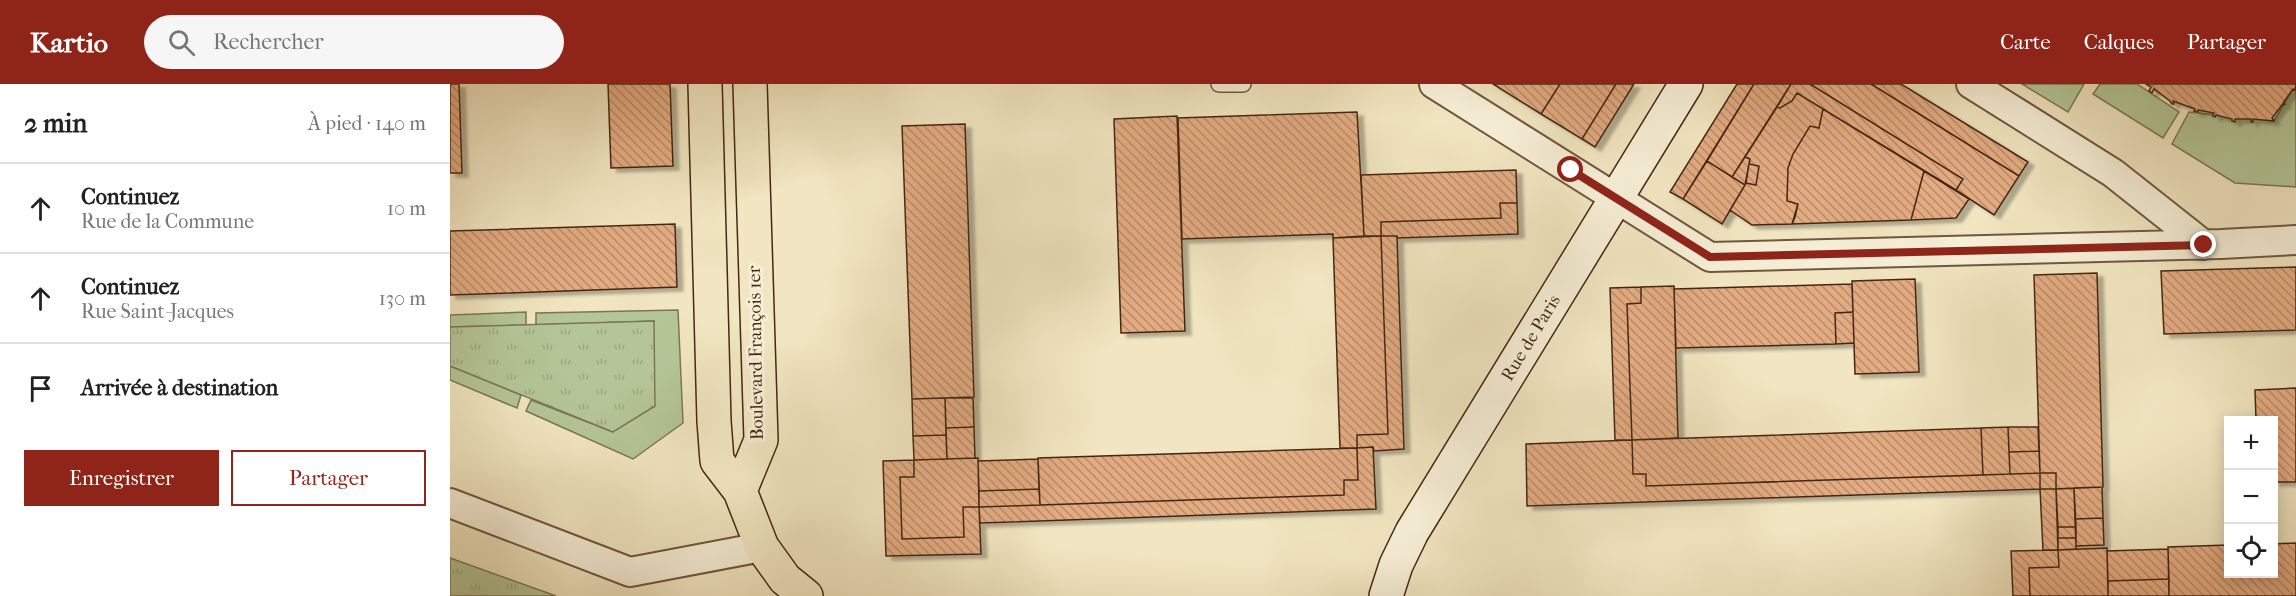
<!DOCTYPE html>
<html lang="fr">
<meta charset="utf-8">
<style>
body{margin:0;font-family:"IM FELL French Canon",serif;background:#f6f6f6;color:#222}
.controls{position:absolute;right:18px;bottom:18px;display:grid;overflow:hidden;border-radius:0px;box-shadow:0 3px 15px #0003}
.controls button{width:54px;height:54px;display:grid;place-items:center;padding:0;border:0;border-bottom:2px solid #e0e0e0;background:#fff;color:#222;font:30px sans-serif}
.stop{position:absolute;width:18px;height:18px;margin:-14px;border:4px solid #8f2418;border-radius:50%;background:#fff}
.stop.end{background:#8f2418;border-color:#fff;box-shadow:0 2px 6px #0008}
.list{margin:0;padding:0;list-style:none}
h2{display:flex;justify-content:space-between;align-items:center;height:78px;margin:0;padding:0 24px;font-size:26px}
h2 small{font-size:20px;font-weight:400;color:#767676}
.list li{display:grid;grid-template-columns:39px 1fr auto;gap:18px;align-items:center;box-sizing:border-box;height:90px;padding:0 24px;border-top:2px solid #e0e0e0}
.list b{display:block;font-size:22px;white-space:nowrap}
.list p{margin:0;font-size:20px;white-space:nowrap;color:#767676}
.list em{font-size:20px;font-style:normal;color:#767676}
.actions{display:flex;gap:12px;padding:18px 24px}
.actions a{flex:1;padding:14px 0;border:2px solid #8f2418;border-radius:0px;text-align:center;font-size:21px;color:#8f2418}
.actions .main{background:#8f2418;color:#fff}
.icon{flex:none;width:33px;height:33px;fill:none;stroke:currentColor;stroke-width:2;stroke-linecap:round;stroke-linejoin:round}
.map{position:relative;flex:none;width:1846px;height:512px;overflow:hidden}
header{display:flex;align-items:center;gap:36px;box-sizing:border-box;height:84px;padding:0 30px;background:#8f2418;color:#fff}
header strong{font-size:28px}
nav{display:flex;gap:33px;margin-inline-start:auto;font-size:21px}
.search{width:420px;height:54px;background:#f6f6f6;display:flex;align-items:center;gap:15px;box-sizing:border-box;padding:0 21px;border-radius:33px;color:#767676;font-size:22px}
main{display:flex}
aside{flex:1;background:#fff}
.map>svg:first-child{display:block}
.grass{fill:#b4c697;stroke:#7c7754;stroke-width:1.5}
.park{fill:url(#park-tufts);stroke:#7c7754;stroke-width:1.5}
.building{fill:url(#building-back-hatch);stroke:#452812;stroke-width:1.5;filter:url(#shadow)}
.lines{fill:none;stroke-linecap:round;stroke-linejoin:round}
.service-casing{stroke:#70583e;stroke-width:18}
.minor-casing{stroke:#70583e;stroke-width:32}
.secondary-casing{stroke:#452812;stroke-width:36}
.primary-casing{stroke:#452812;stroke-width:36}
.service{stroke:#f6efd7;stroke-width:15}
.minor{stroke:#f6efd7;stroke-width:28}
.secondary{stroke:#f6efd7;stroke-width:33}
.primary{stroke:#f1e6c1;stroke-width:33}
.route{stroke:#8f2418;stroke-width:8}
.labels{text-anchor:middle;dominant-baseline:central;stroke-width:6;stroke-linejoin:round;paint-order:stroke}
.street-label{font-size:18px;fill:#452812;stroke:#f6efd7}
</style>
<header>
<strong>Kartio</strong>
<div class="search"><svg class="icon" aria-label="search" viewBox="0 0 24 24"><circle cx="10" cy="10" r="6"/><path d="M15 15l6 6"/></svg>Rechercher</div>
<nav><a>Carte</a><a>Calques</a><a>Partager</a></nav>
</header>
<main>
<aside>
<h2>2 min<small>À pied · 140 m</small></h2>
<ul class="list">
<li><svg class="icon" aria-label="ahead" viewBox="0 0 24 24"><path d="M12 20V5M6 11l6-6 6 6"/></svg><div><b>Continuez</b><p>Rue de la Commune</p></div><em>10 m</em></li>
<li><svg class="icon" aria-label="ahead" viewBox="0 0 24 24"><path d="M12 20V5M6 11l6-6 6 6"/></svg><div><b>Continuez</b><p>Rue Saint-Jacques</p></div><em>130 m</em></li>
<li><svg class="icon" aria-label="arrive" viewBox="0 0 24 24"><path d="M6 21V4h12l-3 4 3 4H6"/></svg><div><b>Arrivée à destination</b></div></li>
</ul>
<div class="actions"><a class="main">Enregistrer</a><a>Partager</a></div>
</aside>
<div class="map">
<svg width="1846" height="512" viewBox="0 0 1846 512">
<defs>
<pattern id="park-tufts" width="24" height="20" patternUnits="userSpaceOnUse" patternTransform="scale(1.5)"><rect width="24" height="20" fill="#b4c697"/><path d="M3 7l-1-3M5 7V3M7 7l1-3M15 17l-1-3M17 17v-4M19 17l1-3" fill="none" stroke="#9caa81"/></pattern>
<pattern id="building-back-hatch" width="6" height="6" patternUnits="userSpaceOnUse" patternTransform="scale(1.5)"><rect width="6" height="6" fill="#e3ab81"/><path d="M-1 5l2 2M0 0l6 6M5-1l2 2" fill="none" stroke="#ba8b68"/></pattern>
<filter id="shadow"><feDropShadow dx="6" dy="4" stdDeviation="1.5" flood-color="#0004"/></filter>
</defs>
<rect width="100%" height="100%" fill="#f1e6c1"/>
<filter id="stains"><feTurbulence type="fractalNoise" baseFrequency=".00333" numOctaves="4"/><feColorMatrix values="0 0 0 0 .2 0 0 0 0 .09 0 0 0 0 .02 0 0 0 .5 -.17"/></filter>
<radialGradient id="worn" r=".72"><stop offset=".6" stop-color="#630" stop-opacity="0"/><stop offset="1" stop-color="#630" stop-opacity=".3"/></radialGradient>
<path class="grass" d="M1572,0h62l-16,28z
M1650,0h37l42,28 -16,26 -70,-44z
M1846,0v103l-61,-4 -63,-39 17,-32 85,9z
M228,226l5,113 -50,36 -107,-48 5,-11 82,32 41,-111 -118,4v-12z
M76,228v13l-76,2v-12z
M0,282l71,29 -4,13 -67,-28z"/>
<path class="park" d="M204,237l1,85 -42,26 -163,-66v-39z
M0,474l106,38h-106z"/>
<path class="building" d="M0,0h9l3,89h-12z
M158,0h62l3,82 -62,2z
M1043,0h67l-19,30z
M1110,0h56l-34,55 -41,-25z
M1166,0h18l-39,63 -13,-8z
M1287,0h17l-71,115 -13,-7z
M1304,0h37l-59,93 -25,-16z
M1341,0h19l153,95 -7,11 -159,-97 -5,8 -12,7 -3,-1z
M1360,0h61l148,92 -25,39 -38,-25 7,-11z
M1421,0h30l127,78 -9,14z
M1696,0h150l-1,6 -2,-1 -10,14 2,1 -3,1 -10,13 2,3 -21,-2v3h-2v-3h-16v3l-3,-1v-2l-16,-4 -1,2 -2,-1 1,-3 -16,-3v2l-4,-1 1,-2 -22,-8 1,3h-2l-2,-3 -16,-12 -2,4 -3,-2 2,-4z
M1347,9l26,16 -4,19 -9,-2 -17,28 -5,14 -1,33 11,3 -3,13 -3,7 -40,1 -22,-15 16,-27 10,2 3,-19 -10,-2 1,-5 -5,-2 32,-50 3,1 12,-7z
M1373,25l101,62 -13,49 -119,4 6,-20 -11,-3 1,-33 5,-14 17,-28 9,2z
M907,28l7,124 -31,2v-4l-151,5 -4,-121z
M727,32l8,215 -64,2 -7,-214z
M515,40l9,273 -62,2 -10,-273z
M1295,73l5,2 -5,26 -13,-8z
M1257,77l38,24 -23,39 -39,-25z
M1299,80l10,2 -3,19 -10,-2z
M1066,86l1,33h-17l1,15 -120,4v14h-17l-3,-61z
M1474,87l45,28 -13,19 -45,2z
M1050,119h17l1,31 -121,4v-2h-16v-14l120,-4z
M225,140l2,63 -227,8v-64z
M931,152h16l7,213 -30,2 -1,-4 -16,1v-13l31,-1z
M931,152l7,198 -31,1v13h-17l-7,-210z
M1846,183v63l-132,4 -3,-63z
M1647,189l6,214 -47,2v-16h-16l-6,-198z
M1465,195l4,93 -64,2 -3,-93z
M1402,200l1,28 -18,1 1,31 -160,4 -2,-59z
M1224,202l4,152 -46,2 -5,-136 14,-1v-16z
M1191,203v16l-14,1 5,136h-17l-5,-152z
M1403,228l1,31 -18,1 -1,-31z
M1846,304v94h-22v-62h-18l-1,-30z
M495,314h28l1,29 -28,1z
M495,314l1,37 -33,1 -1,-37z
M524,343l1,31 -28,1 -1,-31z
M1558,343l2,47 -27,1 -2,-47z
M1558,343h30l1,24 -30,1z
M1531,344l2,47 -337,11v-12h-13l-1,-34z
M496,351l1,24 -33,1 -1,-24z
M1182,356l1,34h13v12l394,-13v16l-513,17 -1,-62z
M923,363l3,62 -396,14 -1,-16 365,-12v-15h14l-1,-32z
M907,364l1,32h-14v15l-304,10 -2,-47z
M1589,367l1,22 -30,1 -1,-22z
M528,374l1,49h-16l1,30 -62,2 -2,-62h14v-17z
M588,375l1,30 -60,2 -1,-30z
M464,376v17h-14l2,62 62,-2 -1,-30h16l2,47 -95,2 -3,-95z
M1590,389h16v16h-16z
M1652,403l1,31 -28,1 -1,-31z
M1624,404l2,39h-18l-2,-38z
M589,405l1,16 -61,2v-16z
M1590,405h16l2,61h-15z
M1653,434l1,27 -28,1 -1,-27z
M1608,443h18v11h-18z
M1608,454h18v11l-18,1z
M1846,459v53h-127l-1,-49 60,-2v29h46v-30z
M1657,464l1,48h-78l-1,-28 30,-1 -1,-17z
M1718,465l1,30 -61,2 -1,-30z
M1608,466l1,17 -30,1 1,28h-17l-2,-45z
M1719,495v17h-61v-15z"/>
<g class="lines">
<g class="service-casing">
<path id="service" d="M769,0h24"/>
</g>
<g class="minor-casing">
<path id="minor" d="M984,0l276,173 511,-13 75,-4
M1521,0l142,89 91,72
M0,419l180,69 132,-25"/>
</g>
<g class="secondary-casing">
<path id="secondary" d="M936,512l10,-31 16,-33 274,-448"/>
</g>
<g class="primary-casing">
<path id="primary" d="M255,0l9,337 3,40 23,30 22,56 23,32 21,17
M290,407l21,-51 -11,-356"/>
</g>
<use href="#service" class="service"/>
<use href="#minor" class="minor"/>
<use href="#secondary" class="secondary"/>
<use href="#primary" class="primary"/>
</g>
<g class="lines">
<path class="route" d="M1121,86l139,87 494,-12"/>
</g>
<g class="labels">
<g class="street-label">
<text transform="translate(1081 254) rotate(-59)">Rue de Paris</text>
<text transform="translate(306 269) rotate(-91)">Boulevard François 1er</text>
</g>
</g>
<rect width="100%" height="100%" filter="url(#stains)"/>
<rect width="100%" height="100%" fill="url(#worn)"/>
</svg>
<div class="controls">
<button>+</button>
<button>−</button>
<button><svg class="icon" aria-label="locate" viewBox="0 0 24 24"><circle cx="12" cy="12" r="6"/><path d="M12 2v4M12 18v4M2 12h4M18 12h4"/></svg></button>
</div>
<div class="stop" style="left:1121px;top:86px"></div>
<div class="stop end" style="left:1754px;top:161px"></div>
</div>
</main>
